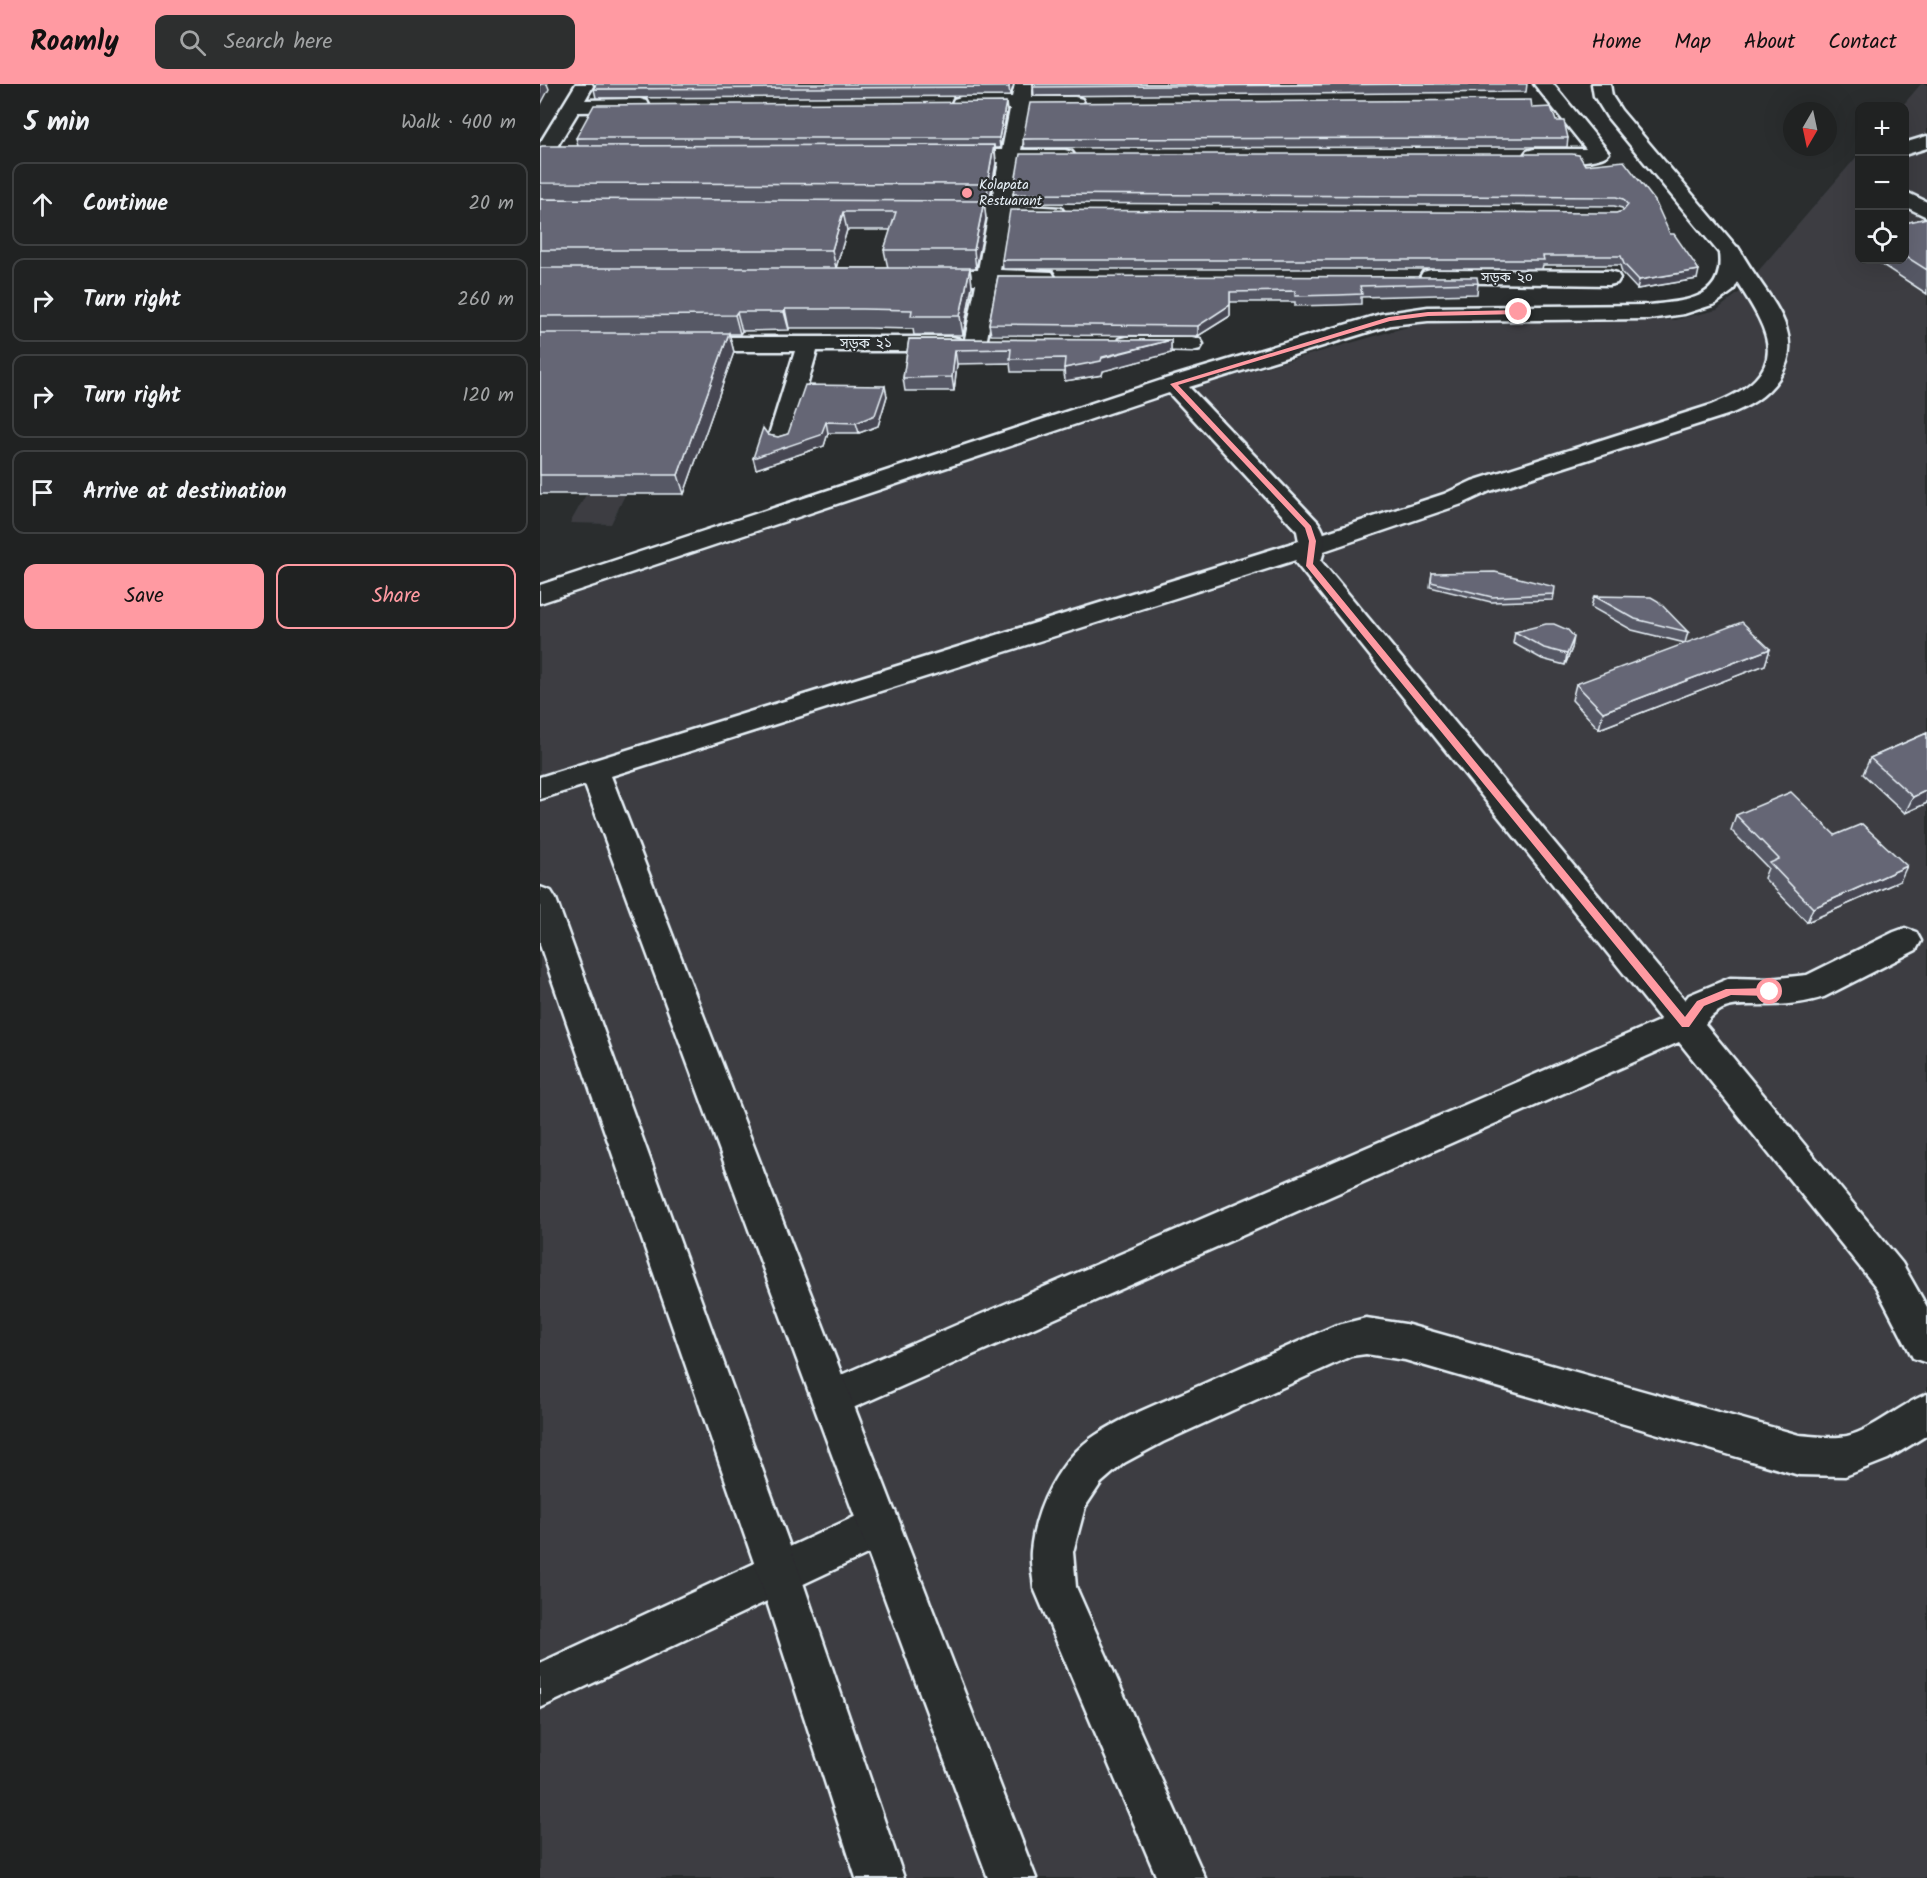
<!DOCTYPE html>
<meta charset="utf-8">
<style>
body{margin:0;font-family:Kalam,"Noto Sans Bengali",sans-serif;background:#2d2f2f;color:#f1f3f6}
.controls{position:absolute;right:18px;top:18px;display:grid;overflow:hidden;border-radius:12px;box-shadow:0 6px 24px #0002}
.controls button{width:54px;height:54px;display:grid;place-items:center;padding:0;border:0;border-bottom:2px solid #3d3f40;background:#202222;color:#f1f3f6;font:30px sans-serif}
.compass{position:absolute;left:1243px;top:18px;width:54px;height:54px;border-radius:50%;background:#202222;box-shadow:0 6px 24px #0002;rotate:189deg}
.stop{position:absolute;width:18px;height:18px;margin:-14px;border:4px solid #ff9aa2;border-radius:50%;background:#fff}
.stop.end{background:#ff9aa2;border-color:#fff;box-shadow:0 2px 6px #0008}
.list{margin:0;padding:0;list-style:none}
h2{display:flex;justify-content:space-between;align-items:center;height:78px;margin:0;padding:0 24px;font-size:26px}
h2 small{font-size:20px;font-weight:400;color:#a2a4a5}
.list li{display:grid;grid-template-columns:39px 1fr auto;gap:18px;align-items:center;box-sizing:border-box;height:84px;margin:0 12px 12px;padding:0 12px;border:2px solid #3d3f40;border-radius:12px}
.list b{display:block;font-size:22px;white-space:nowrap}
.list em{font-size:20px;font-style:normal;color:#a2a4a5}
.actions{display:flex;gap:12px;padding:18px 24px}
.actions a{flex:1;padding:14px 0;border:2px solid #ff9aa2;border-radius:12px;text-align:center;font-size:21px;color:#ff9aa2}
.actions .main{background:#ff9aa2;color:#111}
.icon{flex:none;width:33px;height:33px;fill:none;stroke:currentColor;stroke-width:2;stroke-linecap:round;stroke-linejoin:round}
.map{position:relative;flex:none;width:1387px;height:1794px;overflow:hidden}
header{display:flex;align-items:center;gap:36px;box-sizing:border-box;height:84px;padding:0 30px;background:#ff9aa2;color:#111}
header strong{font-size:28px}
nav{display:flex;gap:33px;margin-inline-start:auto;font-size:21px}
.search{width:420px;height:54px;background:#2d2f2f;display:flex;align-items:center;gap:15px;box-sizing:border-box;padding:0 21px;border-radius:12px;color:#a2a4a5;font-size:22px}
main{display:flex}
aside{flex:1;background:#202222}
.map>svg:first-child{display:block}
.built{fill:#3c3e43}
.lines{fill:none;stroke-linecap:round;stroke-linejoin:round}
.minor-casing{stroke:#e8f1f8;stroke-width:5}
.major-casing{stroke:#e8f1f8;stroke-width:5}
.minor{fill:#2a2d2e;fill-rule:evenodd}
.major{fill:#2a2d2e;fill-rule:evenodd}
.wall{fill:#575865;stroke:#e8f1f8;stroke-width:1.5;fill-rule:evenodd}
.shaded-wall{fill:#474752;stroke:#e8f1f8;stroke-width:1.5}
.building{fill:#656675;stroke:#e8f1f8;stroke-width:1.5}
.route{fill:#ff9aa2}
.poi-dot{fill:#ff9aa2;stroke:#2a2d2e;stroke-width:2}
.labels{text-anchor:middle;dominant-baseline:central;stroke-width:4.5;stroke-linejoin:round;paint-order:stroke}
.far-poi-label{font-size:14px;fill:#e8f1f8;stroke:#2a2d2e;text-anchor:start}
.far-street-label{font-size:14px;fill:#e8f1f8;stroke:#2a2d2e}
</style>
<header>
<strong>Roamly</strong>
<div class="search"><svg class="icon" aria-label="search" viewBox="0 0 24 24"><circle cx="10" cy="10" r="6"/><path d="M15 15l6 6"/></svg>Search here</div>
<nav><a>Home</a><a>Map</a><a>About</a><a>Contact</a></nav>
</header>
<main>
<aside>
<h2>5 min<small>Walk · 400 m</small></h2>
<ul class="list">
<li><svg class="icon" aria-label="ahead" viewBox="0 0 24 24"><path d="M12 20V5M6 11l6-6 6 6"/></svg><div><b>Continue</b></div><em>20 m</em></li>
<li><svg class="icon" aria-label="right" viewBox="0 0 24 24"><path d="M7 20v-9h11M14 6l5 5-5 5"/></svg><div><b>Turn right</b></div><em>260 m</em></li>
<li><svg class="icon" aria-label="right" viewBox="0 0 24 24"><path d="M7 20v-9h11M14 6l5 5-5 5"/></svg><div><b>Turn right</b></div><em>120 m</em></li>
<li><svg class="icon" aria-label="arrive" viewBox="0 0 24 24"><path d="M6 21V4h12l-3 4 3 4H6"/></svg><div><b>Arrive at destination</b></div></li>
</ul>
<div class="actions"><a class="main">Save</a><a>Share</a></div>
</aside>
<div class="map">
<svg width="1387" height="1794" viewBox="0 0 1387 1794">
<rect width="100%" height="100%" fill="#2a2d2e"/>
<filter id="ink" filterUnits="userSpaceOnUse"><feTurbulence type="fractalNoise" baseFrequency=".0167" numOctaves="2"/><feDisplacementMap in="SourceGraphic" scale="12" xChannelSelector="R" yChannelSelector="G"/><feConvolveMatrix kernelMatrix="1 2 1 2 8 2 1 2 1" color-interpolation-filters="sRGB"/></filter>
<g filter="url(#ink)">
<path class="built" d="M1381,0h6v1794h-1387v-1282l578,-187 296,-84 68,-7 192,2 43,-10 24,-19 118,-137 1,106h44v-154h-2z
M47,409l38,2 -14,29 -41,-1z"/>
<g class="lines">
<g class="minor-casing">
<path id="minor" d="M36,0h16l1,2 -8,14 55,-1 7,2 2,4 -2,4 -7,2 -62,1 -31,51 -7,2v-22z
M475,0h18l-2,13h44l7,2 2,4 -2,4 -7,2h-46l-8,41h44l7,2 3,4 -3,4 -7,2h-46l-8,43 50,3 3,4 -3,4 -52,2 -9,52 52,2 3,5 -3,5 -55,2 -11,60 -3,5 -8,2 -8,-2 -3,-5 12,-60h-49l-8,-2 -3,-5 3,-5 8,-2h51l10,-52 -48,-1 -7,-2 -3,-4 3,-4 7,-2h51l8,-43h-47l-7,-2 -3,-4 3,-4 7,-2h50l8,-41h-49l-7,-2 -2,-4 2,-4 7,-2h51z
M994,0h19l53,65 3,4c-8,12 -67,10 -82,6l-3,-4 3,-4 7,-2h52z
M1387,52v12l-23,7v-12z
M1364,107l23,11v15l-23,-11z
M1190,162l8,1 3,5c22,41 69,80 38,126 -13,19 -31,29 -52,37l-237,76 -28,13 -138,47 -3,10 364,439 4,-5 41,-17 39,1 38,-4 87,-43 11,-4 11,4 5,9 -5,9 -92,47c-18,6 -38,8 -56,8 -27,1 -45,-5 -63,19l197,239 25,44v56l-14,-5 -37,-71 -197,-245 -833,369 -14,6 -14,-6 -6,-13 6,-13 843,-365 -366,-458 8,-22 141,-46 28,-13 239,-76c103,-39 41,-92 8,-153l3,-5z
M891,186l178,1 8,2 3,5 -3,5 -8,2 -186,-3 -3,-5 3,-5z
M146,253h266l8,2 3,5 -3,5 -8,2h-135l-25,87 -3,5 -9,2 -9,-2 -3,-5 27,-87h-109l-8,-2 -3,-5 3,-5z
M587,253h65l8,2 3,5 -3,5 -8,2 -73,-2 -3,-5 3,-5z
M826,1234l39,6 394,111c15,1 34,4 48,1 28,-7 52,-31 80,-42v41l-39,24 -43,17 -46,-1 -394,-115 -39,-6 -15,2 -188,86 -39,21 -23,20 -16,24 -12,45 3,35 129,291h-48l-123,-290c-1,-12 -4,-25 -3,-37 4,-43 28,-92 65,-116 29,-19 64,-32 96,-46 47,-21 95,-42 142,-63z
M340,1421l15,6 6,15 -6,15 -355,167v-45z"/>
</g>
<g class="major-casing">
<path id="major" d="M1052,0h18l2,12 9,14 120,142v24l-8,15 -18,13 -31,10 -35,5 -221,2 -37,4 -202,62 129,135c7,10 10,20 3,30l-710,224 425,1102h-48l-403,-1093 -45,14v-22l759,-236 -2,-10 -128,-138 -629,210v-18l625,-206 216,-65 47,-7 221,-2c36,-4 76,-5 70,-52l-112,-136 -13,-21z
M0,803l11,4 5,8 244,675 104,304h-48l-98,-304 -218,-629z"/>
</g>
<use href="#minor" class="minor"/>
<use href="#major" class="major"/>
</g>
<path class="wall" d="M474,0l-4,12 -414,2 -2,-9z
M493,0h494l-1,8 -492,4z
M992,24l24,13 12,17 -1,9 -543,1 -1,-9z
M467,27l-7,37h-5l1,15 -7,40h-5l2,16 -10,50h-6l2,17 -9,49h-49l-1,-6 -47,-1h-77v2l-47,1 -2,3h-11l5,18 -50,142h-144v-347l38,-1 -2,-8zM307,146h44l-7,20 4,18h-52z
M1045,81l85,69 27,45 -60,10 -15,-16 -2,-8h-77l-1,4h-539l-1,-9 614,-47 8,-2 -2,-3 -8,-2 -600,-3 -1,-9z
M1387,134v76l-52,-34h30v-37z
M458,192l480,7 -1,11 -116,3v7l-24,1 -42,1v-4h-65v14l-32,20 -207,-1 -2,-11z
M369,255l262,1v13l-68,18 -1,4 -37,6 -1,-9h-53l-1,-9 -53,1 -3,27h-49l-2,-13z
M347,312l-9,30 -19,7h-31l-4,13 -68,23 12,-34 10,2 10,-3z
M892,489l122,21 -1,6 -62,2 -61,-15z
M1054,512l94,36 -3,11 -53,-13 -41,-23z
M975,548l57,16 -7,17 -23,-6 -29,-16z
M1230,565l-5,16 -166,64 -27,-29 4,-16z
M1387,649v70l-22,10 -42,-39 7,-16z
M1196,731l99,20 65,46 -93,41 -43,-44 4,-10 -37,-38z"/>
<path class="shaded-wall" d="M0,0h7l2,5 -9,17z
M470,0h4l-4,12 -1,-9z
M466,18l1,9 -7,37 -1,-10z
M454,61l2,18 -7,40 -2,-19z
M444,117l2,18 -10,50 -2,-19z
M303,128l4,18 -11,38 -4,-18z
M430,184l2,18 -9,49 -3,-19z
M1159,186l-2,9 -60,10 2,-9z
M690,208v24l-32,20v-10z
M245,225l4,19v2l-5,-18z
M197,228l5,19 -2,3 -5,-19z
M189,249l5,19 -50,142 -6,-19z
M631,256v13l-68,18 -1,4 -37,6 -1,-13z
M415,266l2,14 -3,27 -2,-14z
M345,302l2,10 -9,30 -19,7 -3,-10z
M286,338l2,11 -4,13 -68,23 -3,-11z
M1034,553l-2,11 -7,17 2,-11z
M1230,565l-5,16 -166,64 4,-17z
M1387,706v13l-22,10 8,-16z
M1367,782l-7,15 -93,41 6,-14z"/>
<path class="building" d="M56,0h414l-1,3 -415,2z
M493,0h402l-402,3z
M991,16l1,8 19,-1 5,14h8l4,17 -545,1 7,-36z
M466,18l-7,36h-423l18,-33z
M454,61l-7,39 -447,-1v-36l2,-1z
M480,70h552l7,1 6,10 39,-4 31,40 15,33h4l25,36 -60,10 -15,-16 -3,-8h-78l1,4h-542l8,-50 606,3 7,-2 5,-6 -5,-6 -7,-2 -603,-3z
M0,115l444,2 -10,49h-90l12,-38h-53l-11,38h-292z
M1387,134v52l-22,-14v-33z
M0,184h430l-10,48h-49l1,-6 -50,-1h-77l-1,3h-47l-2,3 -195,1z
M458,192l479,1 1,6 -118,3 2,8 -24,1 -43,1v-5l-65,1v13l-32,21 -209,-2z
M0,249h189l-51,142h-138z
M369,255l262,1 -69,17 -1,4 -37,7 1,-10 -55,1 1,-10 -56,1 -3,27 -49,1z
M265,301l80,1 -10,29 -19,8 -30,-1 -5,13 -68,23 10,-30 5,7 10,2 10,-3z
M955,488l60,15 -1,7 -62,3 -61,-15 1,-9z
M1054,512l57,1 7,4 30,31 -53,-13z
M1202,538l28,27 -167,63 -27,-28z
M1006,540h8l14,6 6,7 -7,17 -23,-6 -29,-16z
M1387,649v57l-14,7 -43,-39z
M1251,708l44,43 27,-11 45,42 -94,42 -43,-45 9,-4 -43,-44z"/>
</g>
<path class="route" d="M979,226l2,4 -93,2 -38,5 -212,64 133,141 5,15 -3,23 372,453 12,-16 29,-12 44,-1 4,4 -4,4 -39,-1 -27,11 -15,21h-7l-376,-461 3,-25 -4,-13 -135,-144 219,-67 39,-5z"/>
<circle class="poi-dot" cx="427" cy="109" r="6"/>
<g class="labels">
<g class="far-poi-label">
<text x="439" y="101">Kolapata<tspan x="439" dy="16">Restuarant</tspan></text>
</g>
<g class="far-street-label">
<text x="967" y="194">সড়ক ২০</text>
<text x="326" y="260">সড়ক ২১</text>
</g>
</g>
</svg>
<div class="controls">
<button>+</button>
<button>−</button>
<button><svg class="icon" aria-label="locate" viewBox="0 0 24 24"><circle cx="12" cy="12" r="6"/><path d="M12 2v4M12 18v4M2 12h4M18 12h4"/></svg></button>
</div>
<svg class="compass" viewBox="-18 -18 36 36"><path d="M0-13l5 13h-10z" fill="#e53935"/><path d="M0 13l5-13h-10z" fill="#a2a4a5"/></svg>
<div class="stop" style="left:1230px;top:908px"></div>
<div class="stop end" style="left:979px;top:228px"></div>
</div>
</main>
